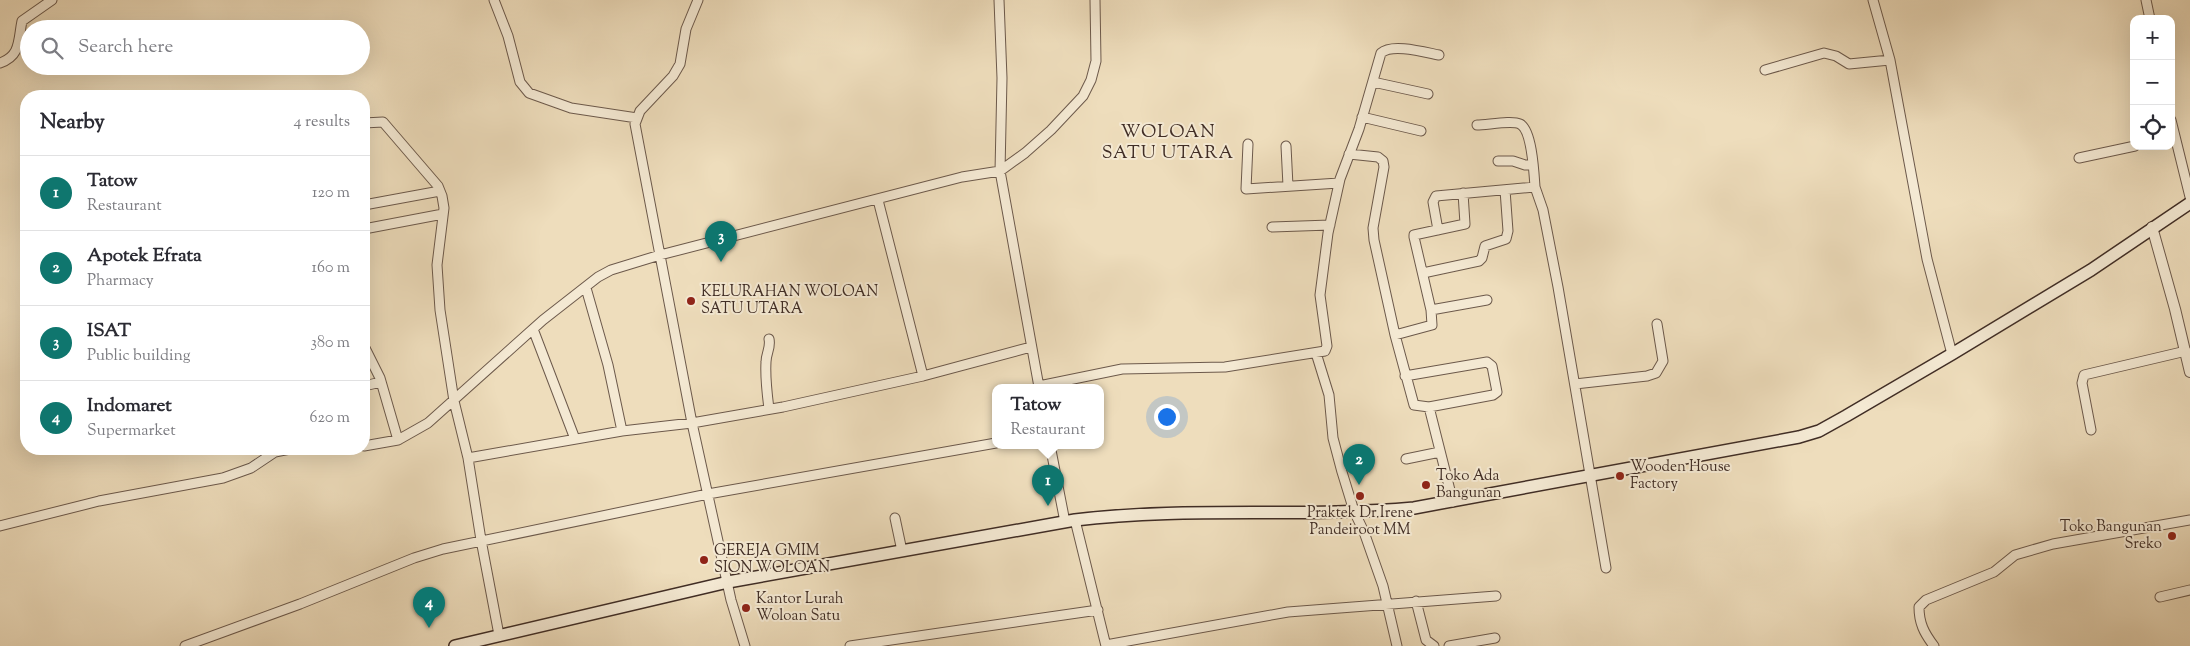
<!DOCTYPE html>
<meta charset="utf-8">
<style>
body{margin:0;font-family:"Sorts Mill Goudy",serif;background:#f2f2f3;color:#2b2b33}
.controls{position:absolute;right:15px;top:15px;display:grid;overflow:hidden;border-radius:10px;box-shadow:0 5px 20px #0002}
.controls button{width:45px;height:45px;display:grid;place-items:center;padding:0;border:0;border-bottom:1px solid #e1e1e2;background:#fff;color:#2b2b33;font:25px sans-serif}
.you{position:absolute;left:1166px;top:416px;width:18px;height:18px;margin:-12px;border:4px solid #fff;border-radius:50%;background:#1a73e8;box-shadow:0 0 0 8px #1a73e833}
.badge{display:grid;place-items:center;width:32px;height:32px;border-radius:50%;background:#0f766e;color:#fff;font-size:16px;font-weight:700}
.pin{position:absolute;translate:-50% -41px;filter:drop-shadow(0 1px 2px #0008)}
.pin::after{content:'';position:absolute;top:26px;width:18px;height:15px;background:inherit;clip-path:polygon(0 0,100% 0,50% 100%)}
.popup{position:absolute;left:992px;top:384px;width:112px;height:65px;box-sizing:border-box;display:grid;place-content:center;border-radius:10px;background:#fff;filter:drop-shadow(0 1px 4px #0005);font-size:16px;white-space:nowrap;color:#7c7c81}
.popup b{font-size:19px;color:#2b2b33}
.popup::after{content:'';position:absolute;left:50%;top:100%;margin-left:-10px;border:10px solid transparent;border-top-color:#fff}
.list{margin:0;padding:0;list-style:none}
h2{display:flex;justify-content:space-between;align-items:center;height:65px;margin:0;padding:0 20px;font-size:21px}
h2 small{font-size:16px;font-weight:400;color:#7c7c81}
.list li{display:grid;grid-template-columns:32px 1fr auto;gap:15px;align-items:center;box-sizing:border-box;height:75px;padding:0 20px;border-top:1px solid #e1e1e2}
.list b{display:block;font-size:19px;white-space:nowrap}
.list p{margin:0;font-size:16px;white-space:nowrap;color:#7c7c81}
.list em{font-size:16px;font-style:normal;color:#7c7c81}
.icon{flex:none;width:28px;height:28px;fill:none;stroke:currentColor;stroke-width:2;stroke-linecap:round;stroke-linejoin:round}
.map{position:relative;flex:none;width:2190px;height:646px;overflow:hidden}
.search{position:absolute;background:#fff;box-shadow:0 5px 20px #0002;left:20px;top:20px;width:350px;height:55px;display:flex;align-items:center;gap:12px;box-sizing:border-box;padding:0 18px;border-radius:28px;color:#7c7c81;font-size:19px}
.panel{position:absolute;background:#fff;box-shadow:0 5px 20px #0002;left:20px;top:90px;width:350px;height:365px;border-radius:20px}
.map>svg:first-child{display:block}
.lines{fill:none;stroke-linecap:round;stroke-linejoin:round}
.minor-casing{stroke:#6c594b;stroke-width:11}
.tertiary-casing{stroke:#6c594b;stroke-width:12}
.secondary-casing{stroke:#402d25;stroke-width:14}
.minor{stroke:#f4e9d3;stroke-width:9}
.tertiary{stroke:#f4e9d3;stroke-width:10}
.secondary{stroke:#f4e9d3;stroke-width:11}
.poi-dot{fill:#8f2418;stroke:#f4e9d3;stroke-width:2}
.labels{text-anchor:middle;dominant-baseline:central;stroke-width:4;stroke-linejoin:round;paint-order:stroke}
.poi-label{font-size:15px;fill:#402d25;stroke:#f4e9d3;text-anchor:start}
.quarter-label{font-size:18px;letter-spacing:1px;fill:#402d25;stroke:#f4e9d3}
</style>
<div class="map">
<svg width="2190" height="646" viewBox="0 0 2190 646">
<rect width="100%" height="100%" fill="#eeddbc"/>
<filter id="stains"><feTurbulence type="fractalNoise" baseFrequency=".004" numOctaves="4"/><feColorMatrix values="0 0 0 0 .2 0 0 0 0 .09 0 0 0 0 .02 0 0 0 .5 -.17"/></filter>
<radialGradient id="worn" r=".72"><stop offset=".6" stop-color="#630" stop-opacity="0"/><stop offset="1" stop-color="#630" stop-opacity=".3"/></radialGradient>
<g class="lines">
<g class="minor-casing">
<path id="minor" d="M494,0l14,36 12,46 9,11 42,15 66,10
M698,0l-12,29 -6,35 -7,12 -33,35 -5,13 57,299 39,177 14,46
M999,0l3,78 -2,93 39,216
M1873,0l17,60 37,199 25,95
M2146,0l4,19
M0,63c21,-7 18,-23 22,-42l30,-21
M1765,70l59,-17 12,3 13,8 41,-4
M1373,82l55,12
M1362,117l59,14
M2171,120l19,77
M364,123l19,-1 55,64 4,10 2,12 -7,57 3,45 14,91 14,57 13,82 18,95
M1248,144l-2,45 93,-6
M1286,146l2,40
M1349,154l29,3 5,4 1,6 -11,61 1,12 21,95 19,70 15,2 64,-12 4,-3 -5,-26 -5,-4 -82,14
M2079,158l56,-12
M1498,161h15l12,4h7
M1535,187l8,23 15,77 48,281
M878,200l45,176
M364,205l76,-14
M1272,227l58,-2
M364,229l79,-15
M1438,230l-5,-28 3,-6 99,-9c-1,-14 -3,-57 -15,-63 -8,-4 -33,1 -43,1
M1423,273l56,-12 3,-3 3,-12 21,-7 2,-8 -3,-41
M586,288l22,77 14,66
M1431,310l56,-10
M533,329l42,110
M1395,335l37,-10 -1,-15 -17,-73v-2l51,-11 -2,-31
M769,339c2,9 -3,14 -3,23 -1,16 1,31 3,47
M364,346l16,32 18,62
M1316,353l13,42 4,43 9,34 12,39 10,21 19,54 14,60
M1575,384l72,-8 9,-3 7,-12 -6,-37
M364,386l17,-4
M1039,386l83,-17 103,-2 100,-16 2,-5 -7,-51 8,-62 12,-54 19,-50 22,-76c11,-10 43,-1 58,2
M1429,407l24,95
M2091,430l-9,-47 2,-8 102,-24
M1050,445l15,77
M364,446l34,-6 30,-17 115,-103 55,-43 13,-7 49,-15 302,-78 38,-6 25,-18 26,-23 32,-34 8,-16 5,-19 -1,-61
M329,449h15
M468,458l154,-27 70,-8 91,-16 140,-31 108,-29
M1406,459l34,-7
M895,518l7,33
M1075,520l31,126
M0,526l99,-25 124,-23 28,-10 24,-16 15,-3
M2160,597l30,-7
M1416,601l10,39 8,6
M1106,645l182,-33 208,-16
M185,646l115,-42 114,-46 29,-9 265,-55 288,-51
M850,646l248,-36
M1449,646l46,-8
M1934,646c-10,-13 -15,-23 -15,-39l7,-7 68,-28 21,-17 38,-11 137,-24"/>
</g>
<g class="tertiary-casing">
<path id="tertiary" d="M2152,227l23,82 15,63"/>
</g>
<g class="secondary-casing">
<path id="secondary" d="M455,646l273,-64 347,-62c113,-14 226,-2 339,-12l385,-71 20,-6 27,-15 106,-62 139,-84 99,-67"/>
</g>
<use href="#minor" class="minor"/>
<use href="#tertiary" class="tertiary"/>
<use href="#secondary" class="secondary"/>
</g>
<g class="poi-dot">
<circle cx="691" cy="301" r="5"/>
<circle cx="1620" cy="476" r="5"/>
<circle cx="1426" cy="485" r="5"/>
<circle cx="1360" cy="496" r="5"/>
<circle cx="2172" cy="536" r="5"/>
<circle cx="704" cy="560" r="5"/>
<circle cx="746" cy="608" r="5"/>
</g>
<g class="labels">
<g class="poi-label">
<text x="701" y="292">KELURAHAN WOLOAN<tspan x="701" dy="17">SATU UTARA</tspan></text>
<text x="1630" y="467">Wooden House<tspan x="1630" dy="17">Factory</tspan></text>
<text x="1436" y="476">Toko Ada<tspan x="1436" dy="17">Bangunan</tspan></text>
<text x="1360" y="513" text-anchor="middle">Praktek Dr Irene<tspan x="1360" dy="17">Pandeiroot MM</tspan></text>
<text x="2162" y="527" text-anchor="end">Toko Bangunan<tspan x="2162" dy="17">Sreko</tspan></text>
<text x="714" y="551">GEREJA GMIM<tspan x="714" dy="17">SION WOLOAN</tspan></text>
<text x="756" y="599">Kantor Lurah<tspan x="756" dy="17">Woloan Satu</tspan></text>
</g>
<g class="quarter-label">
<text x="1168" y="133">WOLOAN<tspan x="1168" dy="21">SATU UTARA</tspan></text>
</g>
</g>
<rect width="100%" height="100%" filter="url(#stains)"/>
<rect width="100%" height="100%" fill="url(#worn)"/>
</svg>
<div class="controls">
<button>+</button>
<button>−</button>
<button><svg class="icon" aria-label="locate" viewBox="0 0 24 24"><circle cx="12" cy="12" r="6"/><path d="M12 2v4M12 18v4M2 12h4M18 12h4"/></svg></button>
</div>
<div class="you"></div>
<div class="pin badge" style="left:1048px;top:506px">1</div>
<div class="popup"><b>Tatow</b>Restaurant</div>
<div class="pin badge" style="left:1359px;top:485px">2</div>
<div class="pin badge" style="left:721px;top:262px">3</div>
<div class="pin badge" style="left:429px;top:628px">4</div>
<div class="search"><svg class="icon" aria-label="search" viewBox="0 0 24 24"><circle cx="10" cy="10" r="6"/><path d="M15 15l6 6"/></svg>Search here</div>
<section class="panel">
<h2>Nearby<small>4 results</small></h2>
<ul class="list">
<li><span class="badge">1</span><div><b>Tatow</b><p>Restaurant</p></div><em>120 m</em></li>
<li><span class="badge">2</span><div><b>Apotek Efrata</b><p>Pharmacy</p></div><em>160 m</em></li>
<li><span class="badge">3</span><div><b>ISAT</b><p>Public building</p></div><em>380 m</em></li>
<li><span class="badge">4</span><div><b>Indomaret</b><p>Supermarket</p></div><em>620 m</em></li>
</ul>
</section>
</div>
